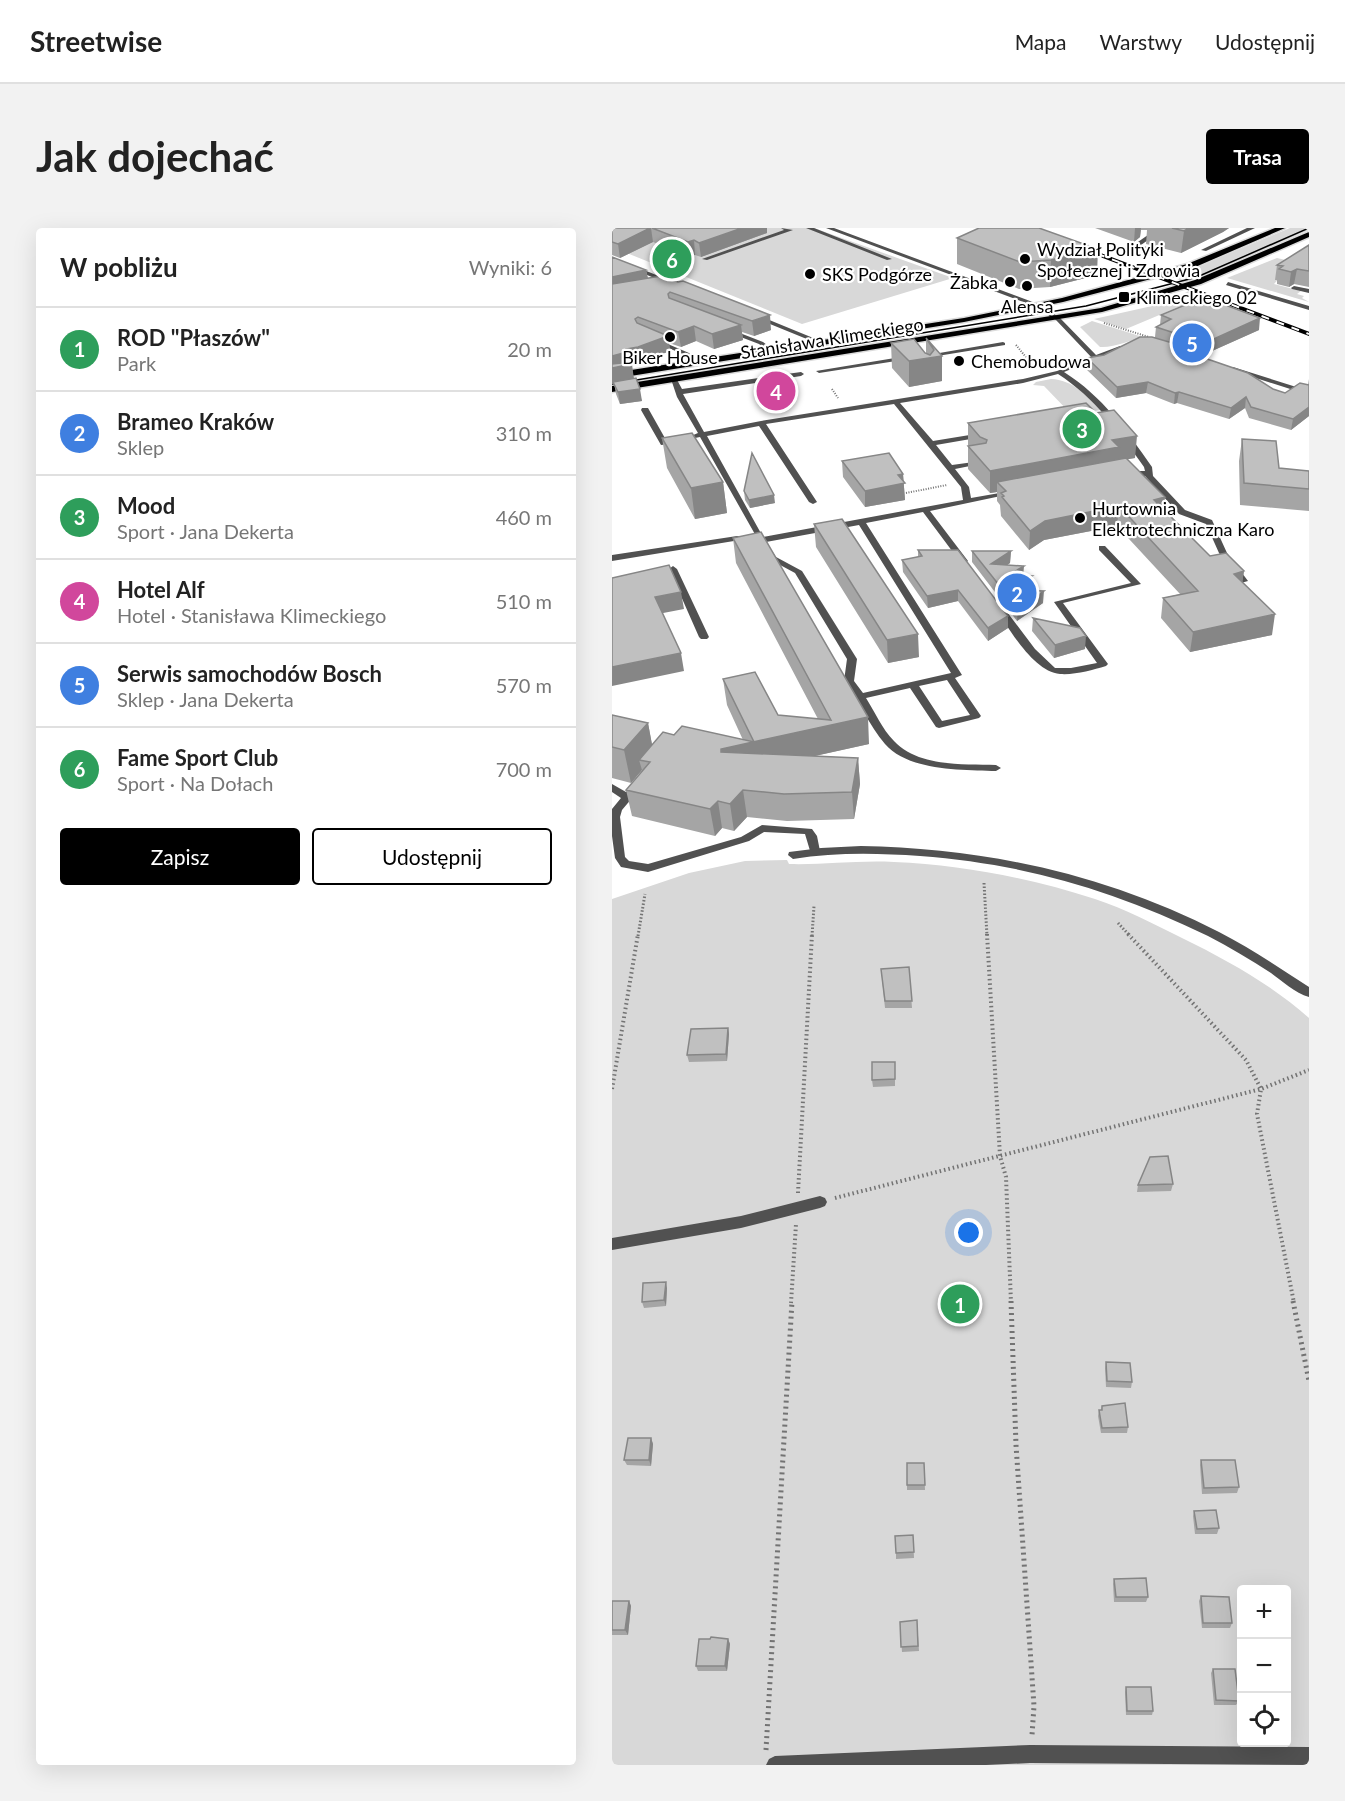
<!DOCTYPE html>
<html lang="pl">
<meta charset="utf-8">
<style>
body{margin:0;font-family:Lato,sans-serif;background:#f2f2f2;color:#222}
.controls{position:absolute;right:18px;bottom:18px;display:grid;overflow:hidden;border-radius:6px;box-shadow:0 6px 24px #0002}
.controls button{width:54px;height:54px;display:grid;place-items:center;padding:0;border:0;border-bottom:2px solid #e0e0e0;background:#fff;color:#222;font:30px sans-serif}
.you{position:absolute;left:357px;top:1005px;width:21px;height:21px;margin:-15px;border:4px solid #fff;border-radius:50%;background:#1a73e8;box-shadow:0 0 0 9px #1a73e833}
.badge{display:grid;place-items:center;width:39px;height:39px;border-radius:50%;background:#000;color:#fff;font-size:20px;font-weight:700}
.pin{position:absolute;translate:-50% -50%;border:3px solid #fff;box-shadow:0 2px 6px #0006}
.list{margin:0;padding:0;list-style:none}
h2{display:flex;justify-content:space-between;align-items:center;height:78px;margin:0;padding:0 24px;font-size:26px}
h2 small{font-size:20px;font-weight:400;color:#767676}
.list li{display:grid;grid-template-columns:39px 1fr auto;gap:18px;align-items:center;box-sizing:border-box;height:84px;padding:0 24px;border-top:2px solid #e0e0e0}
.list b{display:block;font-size:22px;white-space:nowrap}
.list p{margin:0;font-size:20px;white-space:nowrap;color:#767676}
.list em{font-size:20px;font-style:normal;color:#767676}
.actions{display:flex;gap:12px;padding:18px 24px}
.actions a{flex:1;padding:14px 0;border:2px solid #000;border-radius:6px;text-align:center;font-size:21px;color:#000}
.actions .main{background:#000;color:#fff}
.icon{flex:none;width:33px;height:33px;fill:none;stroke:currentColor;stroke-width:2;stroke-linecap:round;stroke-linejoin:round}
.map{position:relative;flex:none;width:697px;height:1537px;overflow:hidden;border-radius:6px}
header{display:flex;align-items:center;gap:36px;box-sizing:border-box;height:84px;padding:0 30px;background:#fff;border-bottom:2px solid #e0e0e0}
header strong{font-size:28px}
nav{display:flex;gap:33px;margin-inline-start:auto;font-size:21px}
.intro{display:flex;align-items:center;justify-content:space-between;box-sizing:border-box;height:144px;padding:0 36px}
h1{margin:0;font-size:42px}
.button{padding:15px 27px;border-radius:6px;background:#000;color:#fff;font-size:21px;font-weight:700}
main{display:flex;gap:36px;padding:0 36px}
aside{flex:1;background:#fff;border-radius:6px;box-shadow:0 6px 24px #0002}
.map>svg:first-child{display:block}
.green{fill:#d8d8d8;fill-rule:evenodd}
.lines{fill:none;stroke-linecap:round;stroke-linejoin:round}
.primary-casing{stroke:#dbdbdb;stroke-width:3}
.path-far3{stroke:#737373;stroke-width:2;stroke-dasharray:1 1.5;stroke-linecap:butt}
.path-far2{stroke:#737373;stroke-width:3;stroke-dasharray:1.5 2;stroke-linecap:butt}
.path-far1{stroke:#737373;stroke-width:4;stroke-dasharray:1.5 3;stroke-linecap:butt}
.path{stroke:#737373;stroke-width:5;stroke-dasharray:2 4;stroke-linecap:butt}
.service{fill:#515151;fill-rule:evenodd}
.minor{fill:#515151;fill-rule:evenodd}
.primary{fill:#000;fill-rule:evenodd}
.tram{stroke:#000;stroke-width:1.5}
.rail-casing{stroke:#000;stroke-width:4}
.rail{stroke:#fff;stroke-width:2;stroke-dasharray:8;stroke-linecap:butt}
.wall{fill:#a5a5a5}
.shaded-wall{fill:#868686}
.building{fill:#c0c0c0;stroke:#868686;stroke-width:1.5}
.poi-dot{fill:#000;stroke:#fff;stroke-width:2}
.labels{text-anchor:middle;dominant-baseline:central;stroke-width:4.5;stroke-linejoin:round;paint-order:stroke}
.far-poi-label{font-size:18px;fill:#000;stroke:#fff;text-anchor:start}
.far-street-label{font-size:18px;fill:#000;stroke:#fff}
</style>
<header>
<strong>Streetwise</strong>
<nav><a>Mapa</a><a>Warstwy</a><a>Udostępnij</a></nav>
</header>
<div class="intro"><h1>Jak dojechać</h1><a class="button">Trasa</a></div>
<main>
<aside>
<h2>W pobliżu<small>Wyniki: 6</small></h2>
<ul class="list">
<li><span class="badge" style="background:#2e9e5b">1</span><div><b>ROD &quot;Płaszów&quot;</b><p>Park</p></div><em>20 m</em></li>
<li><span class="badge" style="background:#3f7fe0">2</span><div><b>Brameo Kraków</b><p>Sklep</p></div><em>310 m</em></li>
<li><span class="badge" style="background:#2e9e5b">3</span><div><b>Mood</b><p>Sport · Jana Dekerta</p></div><em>460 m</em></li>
<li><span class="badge" style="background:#d1479c">4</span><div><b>Hotel Alf</b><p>Hotel · Stanisława Klimeckiego</p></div><em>510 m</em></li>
<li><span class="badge" style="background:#3f7fe0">5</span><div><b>Serwis samochodów Bosch</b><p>Sklep · Jana Dekerta</p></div><em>570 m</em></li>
<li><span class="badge" style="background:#2e9e5b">6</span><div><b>Fame Sport Club</b><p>Sport · Na Dołach</p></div><em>700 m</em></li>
</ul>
<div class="actions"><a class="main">Zapisz</a><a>Udostępnij</a></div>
</aside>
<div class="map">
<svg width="697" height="1537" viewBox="0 0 697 1537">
<rect width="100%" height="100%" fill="#fff"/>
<path class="green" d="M0,0h202l139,50 -151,46 -190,-77z
M678,0h19v2l-122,53 -15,-6z
M665,30l17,4 -20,22 27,7 -4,3 7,2 -2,2 7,4 -82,-24z
M577,63l4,2 -14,5 9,5 -62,26 -32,-10 67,-15z
M480,93l54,17c-16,1 -31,10 -46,9l-20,-20z
M439,151c22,1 35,16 50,31l-30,4 -27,-28 -11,-1 3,-3z
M175,632l2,4c35,1 69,-4 105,-2 68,3 136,16 201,37 30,10 59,25 87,39 45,22 90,47 127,80v747h-697v-866l77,-26 56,-12zM630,1362h44v152h-44z"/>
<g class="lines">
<g class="primary-casing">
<path id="primary" d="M663,0h10l-92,40 -130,34 -99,20 -352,57v-6l352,-55 98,-20 125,-34z
M697,4v5l-108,47 -99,28 -490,80v-6l489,-78 94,-28z"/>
</g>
<path class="path-far3" d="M492,95l45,14
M404,117l18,22
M220,161l6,9
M294,265l41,-8"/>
<path class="path-far2" d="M372,655l3,53
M506,695l12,13
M26,708l7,-42
M200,708l2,-30"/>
<path class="path-far1" d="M375,706l13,222 6,21 5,126
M516,706l118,126 15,29 -4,25 37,189
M0,861l26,-155
M186,965l14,-259
M223,970l426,-109 48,-19
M179,1075l5,-79"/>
<path class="path" d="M399,1073l5,144 18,261 -2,29
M681,1073l16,80
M154,1522l26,-449"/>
<path class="service" d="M169,0l12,2 -86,30 -5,-1 82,-29z
M194,0h8l78,31 -5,1z
M546,0h7l-24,17 19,7v2l-25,-8v-2z
M115,100l36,14 12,9 -5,1 -11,-8 -34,-13 -1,-1z
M44,111l33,14 11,10 -5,1 -10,-9 -31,-13 -1,-1z
M391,114l2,1v2l-80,13 -3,-2z
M295,128l2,1v2l-90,14 -3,-2z
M481,129l5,1 -34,14c38,24 63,59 88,95l1,9 32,34 27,10 15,33 21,28 -7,2 -22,-30 -13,-29 -27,-10 -34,-38 -22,-1 -1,-2 4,-2h19l-1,-4c-25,-36 -49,-69 -86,-93l-35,9 -123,20 33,38 55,-9v4l-52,9 16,20 29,-4 4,2 -30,6 14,18 2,11 40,-7 4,2 -85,18 38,50 -4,3 -3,-1 -38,-51 -57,11 96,152 -7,3 26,38 -2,2 -40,10 -3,-1 -26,-39 -44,10c9,14 16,31 28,43 24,26 70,23 102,24l5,3 -5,3c-33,-1 -88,0 -111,-27 -16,-19 -26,-43 -41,-63l3,-22 -52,-86 -26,-14 -69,-122 -5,1 -4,-2 7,-3 -21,-36 -6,-18 5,-1 6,11 119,-17 3,2 -3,2 -118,18 21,38 57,-11 262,-42 34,-8zM282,176l67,83 2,13 -200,37 -56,-101 52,-10 50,76 4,2 4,-2 -51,-78zM247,297l92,148 -88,20 -9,-12 3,-22 -55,-88 -26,-14 -10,-15zM335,452l23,35 -28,6 -23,-35z
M30,180h6l18,32 10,-1 4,2 -1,2 -18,2 -20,-35z
M487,318h6l36,38 -78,19 45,61 -2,2c-14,4 -30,9 -46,8 -27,-2 -52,-47 -66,-68l1,-2h6l34,45 20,19h16l26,-5 -43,-61 77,-19 -32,-33z
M61,338l4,3 32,68 -2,2h-6l-2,-2 -30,-68z
M26,554l5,3 -21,25 -2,7 5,40 4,4 19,3 93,-27 21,-12 50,4 5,7 3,15 -1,3h-8l-6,-20 -41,-2 -15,9 -101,31 -27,-5 -6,-9 -3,-22v-27l9,-11 -9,-6v-8l14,8 8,-9z
M208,968l5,2 2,4 -2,4 -5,2 -79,20 -129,22v-12l129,-22z
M418,1517l279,2v18l-279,-2 -44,2h-220l3,-6 6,-3z"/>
<path class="minor" d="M214,0h8l204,76 22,14 36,37 24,-9 5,1 -28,12h-4l-37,-39 -22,-14z
M635,0h8l-49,23 -5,-1z
M0,29l59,24 1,1 -5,1 -55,-22z
M616,54l81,24v4l-83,-25z
M682,58l15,3v4l-17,-4 -1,-1z
M143,86l68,28 1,1 -5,1 -66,-27 -1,-1z
M621,139l76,24v4l-78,-25 -1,-1z
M125,308h3v4l-128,21v-6z
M249,618c125,2 247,29 358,86 31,16 61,36 90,55v10c-14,-4 -27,-16 -38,-24 -20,-13 -42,-26 -63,-37 -95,-46 -183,-72 -288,-80 -42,-3 -85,-4 -127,3l-5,-4 1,-3 32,-4z"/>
<use href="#primary" class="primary"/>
<path class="tram" d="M0,156l474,-78 111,-29 112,-49"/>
<g class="rail-casing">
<path id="rail" d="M470,20l227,86"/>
</g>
<use href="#rail" class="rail"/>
</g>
<path class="wall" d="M0,0h155v5l-66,24 -6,-2 -5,1 -37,-14 -33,16 -8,-3z
M367,0l118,47 -47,12 -31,2 -62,-25v-26z
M483,0h134l-6,4 -42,21 -35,-9 1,-14h-6l-1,7 -6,5z
M697,17v42l-15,-3 -5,3 -12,-3v-4h-2l2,-15z
M0,29l34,13 2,8 13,-2 110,54 -17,6 -12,-4 1,8 -29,9 -18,-8 -15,6 -12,-4 1,8 -29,11 -10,2 3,15 8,22 -22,3 -4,-10 -2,-11 -2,1z
M549,87l98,15 -56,25 -11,-4v3l81,35 12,4 23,-8 1,-6v37l-18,14 -42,-12 -4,-10 -16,11 -52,-16 -3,1 -28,-11 -30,5 -30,-29 1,-11 17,-3 51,-18 1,-10 4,-2z
M314,110l16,18v25l-33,6 -17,-19 -1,-25 35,11z
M356,195l167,35 -8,1 38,38 -1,12 46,47 34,15 -2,11 30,53 -82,17 -29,-34 2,-20 17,-4 -63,-68 -73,14 -15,10 -28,-34 -1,-11 -3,-4v-9l-7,1 -22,-24v-23h1l-1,-1z
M50,210l61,44 4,31 -32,6 -28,-51z
M630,211l37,29 30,3v40l-69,-6 -1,-44z
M230,233l61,13 2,26 -40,7 -22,-30z
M132,263l31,12 -25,5 -5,-8z
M202,296l105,133 -31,6 -72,-116z
M121,310l136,206 -55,12 44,2 2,26 -6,35 -67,2 -40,-4 -13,14 -12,-3 -7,8 -83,-20 -6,-26 16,-18v-2l-11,13 -19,-5v-63l36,8 4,22 22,-10 69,5 -16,-35 -4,-26 55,36 40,4 -82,-156z
M306,322l90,78 -20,13 -30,-40 -30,7 -25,-36 -1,-12 16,-3z
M360,323h39l-1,12 -3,2 16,11h9v12l-5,3 16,12 -26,18 -45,-59z
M421,390l52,31 -31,9 -22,-27z
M297,739l3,41h-27l-4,-39z
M116,800l1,6 -2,27 -38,1 -2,-7z
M283,834v24l-22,1 -1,-7z
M561,956l-2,7 -34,1 1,-7z
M55,1060l-1,18 -22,2 -2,-6z
M494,1134l26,20 -1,6 -25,-1 -1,-19z
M490,1178l26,21 -1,6h-26l-3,-17 1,-6h2z
M39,1210l2,6 -2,22 -24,-1 -3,-5z
M589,1232l38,27 -2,6 -35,1 -2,-29z
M312,1235l1,27h-18v-5z
M582,1283l25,17 -2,6h-22l-2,-18z
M301,1307l1,23 -18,1v-6z
M502,1351l34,18 -2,5h-32l-1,-18z
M589,1368l31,27 -2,5h-28l-3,-27z
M0,1373h17l2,5 -3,29h-16z
M305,1392l2,31 -17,1 -2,-30z
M98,1411h18l2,5 -3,27h-29l-2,-5z
M601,1441l26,32 -3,4h-22l-3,-32z
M514,1459l27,24 -1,4h-26l-1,-23z"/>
<path class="shaded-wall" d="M38,0h1l2,14 -33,16 -2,-14z
M130,0h25v5l-66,24 -2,-14z
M523,0h6l-1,9 -6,5z
M577,0h40l-6,4 -42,21 3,-22z
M82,12l1,15 -5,1 -2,-14z
M486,21l-1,26 -47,12 1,-27z
M685,41l-3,15 -5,3 2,-15z
M34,42l3,14 -37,8v-15z
M158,87l1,15 -17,6 -2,-15z
M648,90l-1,12 -56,25 2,-12z
M129,97l2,15 -29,9 -2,-15z
M82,98l2,15 -15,6 -3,-15z
M56,108l2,15 -29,11 -12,2h3l2,16 -22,4v-28l14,-7z
M330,128v25l-33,6v-26z
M536,154l-2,11 -30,5 1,-11z
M28,161l2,12 -22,3 -2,-12z
M567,164l-2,11 -3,1 1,-11z
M634,169l-1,11 -16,11 2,-11z
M697,179v9l-18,14 2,-11z
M525,208l-2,22 -138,24v10l-7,1v-22l122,-31z
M291,246l2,26 -40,7v-16l33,-16z
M111,254l4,31 -32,6 -4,-31z
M162,267l1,8 -25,5 -1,-8z
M553,269l-2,20 -9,-17z
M507,278l-2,20 -73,14 -15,10 1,-19 15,-10z
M399,323l-1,12 -19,13v-12z
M412,338l-1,12 -16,-2z
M632,343l-3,20 -7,-17z
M420,348v12l-21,13 -2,-11z
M346,362v11l-30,7 -1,-12z
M432,363l-1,12 -26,18 1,-12z
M69,364l3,17 -26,5 -3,-17z
M663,386l-3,21 -82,17 3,-20z
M396,388v12l-20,13v-13z
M306,406l1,23 -31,6 -1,-23z
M474,408l-1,13 -31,9 1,-13z
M69,425l3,18 -72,15v-19z
M256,489l1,27 -144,32 -4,-27z
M36,495l6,32 -15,5 3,10 -11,13 -7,-33z
M246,530l2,26 -6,35 -2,-27z
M131,562l4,27 -13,14 -4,-27z
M106,573l4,27 -7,8 -5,-27z
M116,800l1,6 -2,27 -1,-7z
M54,1054l1,6 -1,18 -2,-6z
M39,1210l2,6 -2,22 -2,-6z
M17,1373l2,5 -3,29 -3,-5z
M116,1411l2,5 -3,27 -2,-5z"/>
<path class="building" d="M0,0h38l-32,16 -6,-2z
M40,0h90l-43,15 -5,-3 -6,2z
M367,0h60l59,21 -47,11 -31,2 -63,-24z
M560,0h17l-5,3z
M697,17v26l-12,-2 -6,3 -12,-3 4,-3 -6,-1z
M0,29l34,13 -34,7z
M49,48l17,6 5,-1 87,34 -18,6 -82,-29 -2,2 1,4 72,27 -29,9 -18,-8 -16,6 -40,-15 -3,2 2,4 31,13 -30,11 -12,2 1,3 -15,4v-72z
M592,69l56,21 -55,25 -49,-16 15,-8 -10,-4z
M528,109h12l41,12 -6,3 61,21 25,16 12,4 15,-10 9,2v22l-16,12 -42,-12 -5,-10 -15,11 -52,-16 -4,1 -27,-11 -31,5 -30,-29 17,-3z
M314,110l16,18 -33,5 -18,-18 23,-4 11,14 5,2 4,-5z
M19,134l1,2 -20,4v-4z
M24,150l4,11 -22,3 -5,-10z
M474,175l10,10 18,-3 23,26 -25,4 7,7 -129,24 -22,-25 18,-3 1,-3 -7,-3 -12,-14z
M80,205l31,49 -32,6 -29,-50z
M630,211l34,2 3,27 30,3v18l-65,-6z
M140,225l22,42 -25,5 -5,-9z
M277,225l14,21 -5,1 7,8 -40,8 -23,-30z
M514,230l39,39 -11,3 56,56 16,-3 18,18 -10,3 41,40 -82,18 -30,-34 35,-7 -79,-85 -74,15 -15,10 -28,-34 2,-1 -3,-3 5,-2 -9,-9z
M230,291l76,115 -31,6 -73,-116z
M149,304l107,185 -147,32v3l137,6 -6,34 -68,2 -41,-4 -13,14 -12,-3 -8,8 -84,-19 24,-28 -11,-2 24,-28 11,3 8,-9 72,16 -31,-63 32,-7 23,43 53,5 -98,-182z
M306,322h40l50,66 -20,12 -30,-38 -31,6 -25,-36 20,-4z
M360,323h39l-20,13 33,2 -17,10h25l-23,14 35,1 -26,18z
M57,337l12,27 -26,5 26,56 -69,14v-89z
M421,390l47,10 6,8 -31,9z
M0,487l36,8 -24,27 -12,-3z
M297,739l3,34h-27l-4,-32z
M116,800l-2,26 -39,1 4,-26z
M260,834h23v17l-23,1z
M556,928l5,28 -35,1 12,-28z
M54,1054l-2,18 -22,2 1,-19z
M494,1134l24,1 2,19 -25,-1z
M513,1175l3,24 -26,1 -3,-18h3v-4z
M16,1210h23l-2,22h-25z
M589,1232h34l4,27 -35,1z
M295,1235h17l1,22h-18z
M604,1282l3,18 -22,1 -3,-18z
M301,1307l1,17 -18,1 -1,-17z
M534,1350l2,19h-32l-2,-18z
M589,1368l28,1 3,26h-29z
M0,1373h17l-4,29h-13z
M305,1392l1,26 -17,1 -1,-25z
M99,1409l17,2 -3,27h-29l3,-27h11z
M601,1441h22l4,32 -23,-1z
M514,1459h25l2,24h-26z"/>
<g class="poi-dot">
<circle cx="413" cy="31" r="6"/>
<circle cx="198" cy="46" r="6"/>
<circle cx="398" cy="54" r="6"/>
<circle cx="415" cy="58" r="6"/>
<rect x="506" y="63" width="12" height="12" rx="3"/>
<circle cx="58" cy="109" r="6"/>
<circle cx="347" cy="133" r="6"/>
<circle cx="468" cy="290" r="6"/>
</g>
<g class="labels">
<g class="far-poi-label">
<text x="425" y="21">Wydział Polityki<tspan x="425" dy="21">Społecznej i Zdrowia</tspan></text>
<text x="210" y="46">SKS Podgórze</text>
<text x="386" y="54" text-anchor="end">Żabka</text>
<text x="524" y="69">Klimeckiego 02</text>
<text x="415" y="78" text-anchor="middle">Alensa</text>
<text x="58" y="129" text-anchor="middle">Biker House</text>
<text x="359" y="133">Chemobudowa</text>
<text x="480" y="280">Hurtownia<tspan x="480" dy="21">Elektrotechniczna Karo</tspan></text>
</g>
<g class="far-street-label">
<text transform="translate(220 110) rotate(-9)">Stanisława Klimeckiego</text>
</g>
</g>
</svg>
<div class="controls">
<button>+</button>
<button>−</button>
<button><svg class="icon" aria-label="locate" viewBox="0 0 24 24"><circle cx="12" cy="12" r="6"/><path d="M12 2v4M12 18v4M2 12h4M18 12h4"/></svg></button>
</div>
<div class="you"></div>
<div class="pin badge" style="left:348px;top:1076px;background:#2e9e5b">1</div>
<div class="pin badge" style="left:405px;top:365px;background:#3f7fe0">2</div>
<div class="pin badge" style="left:470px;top:201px;background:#2e9e5b">3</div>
<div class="pin badge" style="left:164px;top:163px;background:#d1479c">4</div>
<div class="pin badge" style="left:580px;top:115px;background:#3f7fe0">5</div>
<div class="pin badge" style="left:60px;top:31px;background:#2e9e5b">6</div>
</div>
</main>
